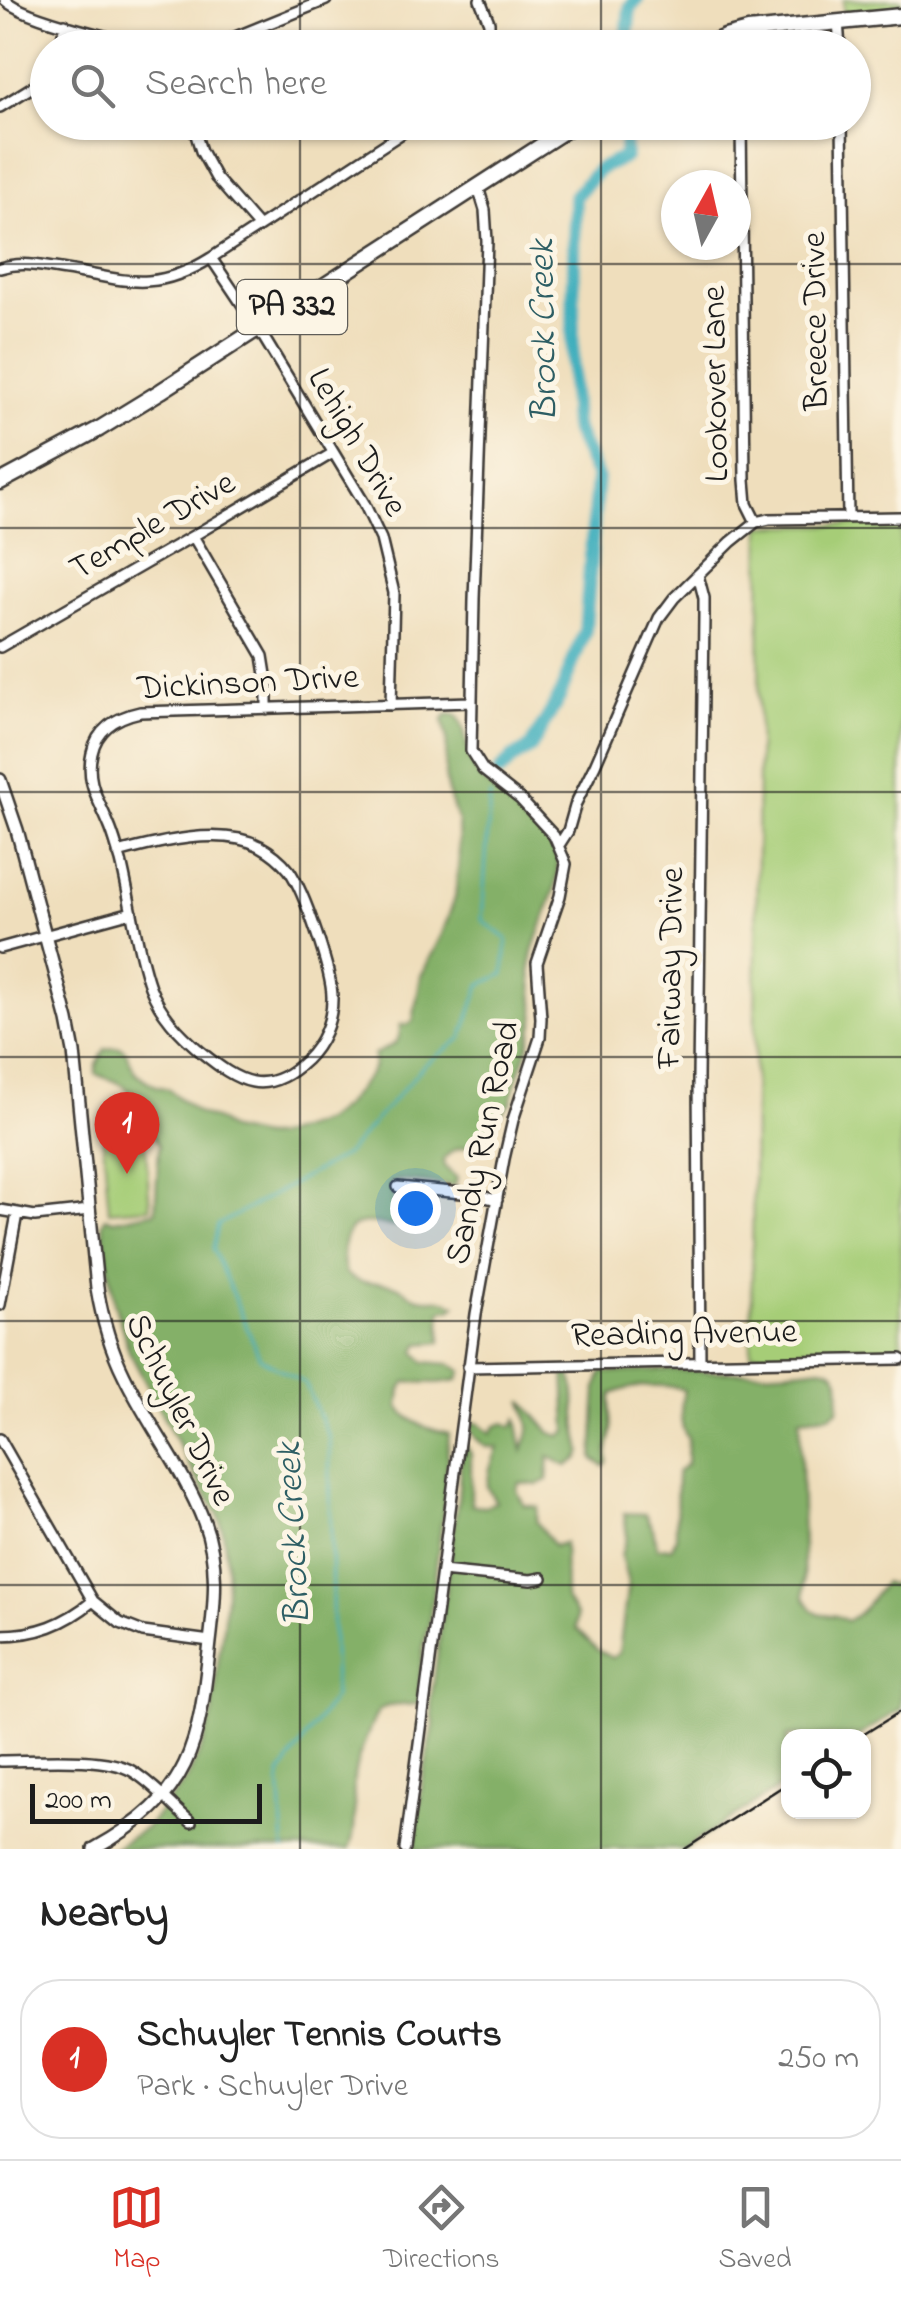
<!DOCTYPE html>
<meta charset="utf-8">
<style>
body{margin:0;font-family:"Indie Flower",sans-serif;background:#f2f2f2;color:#222}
.controls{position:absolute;right:30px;bottom:30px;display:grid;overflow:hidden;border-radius:20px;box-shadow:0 2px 8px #0004}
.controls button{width:90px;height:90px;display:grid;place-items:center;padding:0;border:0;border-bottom:2px solid #e0e0e0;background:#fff;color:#222;font:50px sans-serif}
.compass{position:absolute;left:661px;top:170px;width:90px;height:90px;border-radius:50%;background:#fff;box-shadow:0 2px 8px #0004;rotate:8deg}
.scale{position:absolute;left:30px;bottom:25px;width:232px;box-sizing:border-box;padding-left:10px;border:5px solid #1c1c1c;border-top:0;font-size:28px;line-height:35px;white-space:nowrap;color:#1c1c1c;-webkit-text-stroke:8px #fcf5e5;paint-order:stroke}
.you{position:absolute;left:415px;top:1208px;width:35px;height:35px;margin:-25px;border:8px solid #fff;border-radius:50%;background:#1a73e8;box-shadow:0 0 0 15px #1a73e833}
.badge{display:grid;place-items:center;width:65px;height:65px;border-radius:50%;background:#d93025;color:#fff;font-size:32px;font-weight:700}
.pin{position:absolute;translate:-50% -82px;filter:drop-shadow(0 2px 5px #0008)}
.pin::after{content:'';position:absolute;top:52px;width:35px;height:30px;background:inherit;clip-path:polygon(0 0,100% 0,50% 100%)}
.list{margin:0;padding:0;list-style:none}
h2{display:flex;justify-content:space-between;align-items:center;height:130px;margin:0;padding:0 40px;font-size:42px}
h2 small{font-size:32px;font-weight:400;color:#767676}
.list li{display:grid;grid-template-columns:65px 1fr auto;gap:30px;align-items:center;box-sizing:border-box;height:160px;margin:0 20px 20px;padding:0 20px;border:2px solid #e0e0e0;border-radius:40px}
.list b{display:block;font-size:38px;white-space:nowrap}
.list p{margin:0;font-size:32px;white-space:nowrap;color:#767676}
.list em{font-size:32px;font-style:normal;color:#767676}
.icon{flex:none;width:55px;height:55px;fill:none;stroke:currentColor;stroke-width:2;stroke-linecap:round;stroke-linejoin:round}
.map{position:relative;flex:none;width:901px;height:1849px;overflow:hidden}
.search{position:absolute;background:#fff;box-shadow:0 2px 8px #0004;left:30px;right:30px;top:30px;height:110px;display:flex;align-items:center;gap:25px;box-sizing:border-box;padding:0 35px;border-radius:55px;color:#767676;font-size:38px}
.sheet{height:310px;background:#fff}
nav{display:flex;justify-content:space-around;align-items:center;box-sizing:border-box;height:140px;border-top:2px solid #e0e0e0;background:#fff;font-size:28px;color:#767676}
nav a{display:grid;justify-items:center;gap:5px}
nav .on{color:#d93025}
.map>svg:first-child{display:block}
.green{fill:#a6cd77;stroke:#61744a;stroke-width:2.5}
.forest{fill:#84b068;stroke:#506642;stroke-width:2.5}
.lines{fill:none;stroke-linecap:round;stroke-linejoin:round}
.stream{stroke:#41afbd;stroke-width:2.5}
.river{stroke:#41afbd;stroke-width:14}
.minor-casing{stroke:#3c3934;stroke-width:14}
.tertiary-casing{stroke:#3c3934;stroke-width:16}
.primary-casing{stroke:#3c3934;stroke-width:19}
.minor{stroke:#fff;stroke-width:9}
.tertiary{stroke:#fff;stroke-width:11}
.primary{stroke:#fff;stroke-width:14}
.rail{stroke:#1c1c1c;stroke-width:2.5}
.grid{fill:none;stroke:#1c1c1c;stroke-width:2.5;stroke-opacity:0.55}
.labels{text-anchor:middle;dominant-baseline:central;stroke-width:10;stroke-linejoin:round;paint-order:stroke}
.shield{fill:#fcf5e5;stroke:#5f5d58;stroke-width:2.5}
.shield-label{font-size:32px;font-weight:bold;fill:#1c1c1c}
.street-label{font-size:35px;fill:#1c1c1c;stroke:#fcf5e5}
.water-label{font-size:38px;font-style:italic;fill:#2d5e64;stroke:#fcf5e5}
</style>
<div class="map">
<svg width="901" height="1849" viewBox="0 0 901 1849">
<rect width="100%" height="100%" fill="#fcf5e5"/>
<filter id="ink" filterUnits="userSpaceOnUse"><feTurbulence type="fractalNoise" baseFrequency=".01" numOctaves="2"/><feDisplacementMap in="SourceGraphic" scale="20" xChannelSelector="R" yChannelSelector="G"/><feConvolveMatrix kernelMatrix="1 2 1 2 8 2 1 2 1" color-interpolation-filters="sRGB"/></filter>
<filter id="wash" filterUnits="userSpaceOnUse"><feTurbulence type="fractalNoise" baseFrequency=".0048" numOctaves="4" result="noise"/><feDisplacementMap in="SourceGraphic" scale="40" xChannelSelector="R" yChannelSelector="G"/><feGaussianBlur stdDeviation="2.25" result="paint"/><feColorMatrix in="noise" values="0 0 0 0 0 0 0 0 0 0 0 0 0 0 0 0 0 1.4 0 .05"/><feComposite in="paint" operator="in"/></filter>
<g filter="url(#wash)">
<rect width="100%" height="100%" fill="#efdebc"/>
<path class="green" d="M843,0h58v9l-57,5z
M901,524v827l-150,3 10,-828z
M145,1136l5,72 -41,3 -6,-72z"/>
<path class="forest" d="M447,714l10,1c14,22 5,40 24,64 8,8 16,12 25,18 14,11 45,41 50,58 8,26 -16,71 -23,97 -6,24 4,46 1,70 -4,28 -18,53 -23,81 -13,10 -19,32 -31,39 -15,8 -23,1 -37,18l3,8 11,10 -2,8 -56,-6 -8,3 3,23 9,12 -1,8c-11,2 -21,-3 -33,-3 -28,-1 -29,30 -23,51 20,14 28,5 48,11 8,2 14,9 22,12 14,5 22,-2 40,8l-5,5 -6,-1 -4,3v30l-22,2 -3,8 8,10 26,2 12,7 -4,9 -20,3 -32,-1 -5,7 -2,18c11,17 31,22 50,27l-5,69 -15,122c-8,24 -9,53 -10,78 -11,4 -30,-1 -39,7 -5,4 -8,15 -11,21 -6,16 -13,29 -15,46 -2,25 5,49 -5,72h-237l35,-22 40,-48 16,-34 10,-32v-13l3,-9c-1,-21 5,-43 7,-64 4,-37 7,-78 -5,-113l-29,-49 -60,-114 -15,-49 -12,-79 4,-6 7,3 42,-8 4,-67c-7,-14 -20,-22 -26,-37l4,-3c-11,-25 -18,-21 -41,-31v-7l9,-18 15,-2 6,5 9,20 9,7 12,7 12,3 31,25 18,6 13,10 32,7h14l49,-16 19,-15 26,-32 4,-8v-11c17,-11 27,-8 26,-30h7l6,-4 8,-45 21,-42 13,-36 4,-40 -1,-36 -11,-33 -2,-15 2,-34 -4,-21z
M822,1367c24,3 17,24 16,43l-9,5 -29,3 4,179c18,32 21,9 43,24 17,-8 25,-24 37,-38l7,3 10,-12v135l-42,27h-71v46l-104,67h-269l7,-66 12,-58 -3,-24 27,-202 5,-59 8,14v51l14,1 11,-4 -9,-15 3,-19 8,-21h-12c-9,-8 -16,-12 -15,-25l9,2 11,9 5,-7 9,-3 7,4 5,-8 6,31 7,-21 -7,-28 28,32 10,3 6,-5 -3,-60 6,2 4,11 3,44 5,24 -4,7 -11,7 -18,-9 -2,23 -10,5 -18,-2 -2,7 7,15 14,2 -2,14 18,25 10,-3 1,55 11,17v14l20,20 16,9 7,-5 9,-70 -7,-28 6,-19 -3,-23 21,1 8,15 4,19 15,-1 4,-10 1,-65 10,-8 1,-26c-10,-12 -7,-34 -4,-48 -20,-7 -53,-5 -72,4 -4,15 0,20 0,34 0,12 -7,20 -4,33l-4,5 -11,-7 4,-72 5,-15c26,1 53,-3 79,-2 46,3 95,3 141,-3z"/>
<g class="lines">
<path class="stream" d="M284,1849l-4,-74 54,-78 -5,-259 -24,-55 -45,-25 -47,-109 5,-24 127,-70 79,-90 38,-27 18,-53 24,-11 3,-35 -25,-19 8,-125"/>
<path class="river" d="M626,48l4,-41 7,-7
M500,771l13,-13 17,-10 29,-50 26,-67 12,-154 -23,-50 -2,-38 3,-193 24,-27 26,-12v-35"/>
</g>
</g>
<g filter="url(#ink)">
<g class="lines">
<g class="minor-casing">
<path id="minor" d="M5,0c19,19 128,44 157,48
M480,0l9,22v26
M838,21l2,27
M60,48l5,-24
M193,48l30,-6 103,-42
M756,48l6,-19
M0,107l34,-21 14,-12
M192,122l9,29 15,27 42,48
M741,122l4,358 2,24 9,18
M842,122l6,396
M0,268c19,-6 34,-3 54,0 65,9 95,29 157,-10
M193,536l70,120 4,25v28
M698,575l6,23v18l-6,462 2,285
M0,647l193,-111 140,-83
M391,705l3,-112 -13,-54 -17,-36 -106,-175 -47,-70 208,-136
M559,845l9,-14 8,-28 19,-38 64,-147 15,-20 57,-56 25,-20 13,-3 132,-2
M118,853c40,-11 103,-27 142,-7 11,6 21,14 29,24 15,21 44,104 43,129 0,23 -10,45 -26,61 -41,39 -68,22 -105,-8 -22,-19 -40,-37 -51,-65 -14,-40 -19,-85 -29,-126 -4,-12 -7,-25 -12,-36 -10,-25 -24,-43 -17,-72 5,-24 25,-36 48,-41l331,-10
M0,948l132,-36
M398,1187l75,7 24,6
M0,1210l35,6 55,-6
M0,1305l17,-91
M468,1367l433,-8
M0,1439l93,162 27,22 23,9 67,9
M442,1571l89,9 11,-2
M0,1635c37,0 65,-11 93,-34
M0,1761c33,0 105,-6 132,10 22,13 40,35 59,51
M405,1849l71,-535 28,-155 9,-39 27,-82 1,-20 -4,-55 23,-67 6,-32 -12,-28 -34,-37 -37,-29 -12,-19 3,-152 13,-358 -2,-31 -7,-23"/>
</g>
<g class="tertiary-casing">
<path id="tertiary" d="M0,780l17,50 51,191 6,31 23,236c5,30 13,59 27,87 24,50 60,95 80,147 15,40 11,79 6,120 -11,104 -18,153 -116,207"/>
</g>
<g class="primary-casing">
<path id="primary" d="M699,48l26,-11 23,-6 153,-15
M0,482l99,-53 62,-38 417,-269"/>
</g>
<use href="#minor" class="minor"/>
<use href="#tertiary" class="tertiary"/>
<use href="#primary" class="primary"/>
<path class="rail" d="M861,1736l40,-25
M685,1849l103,-66"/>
</g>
</g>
<path class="grid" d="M300,0v48M601,0v48M300,122v1727M601,122v1727M0,264h901M0,528h901M0,792h901M0,1057h901M0,1321h901M0,1585h901"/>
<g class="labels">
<rect class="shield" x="237" y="280" width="110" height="54" rx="8"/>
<g class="shield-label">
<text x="292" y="307">PA 332</text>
</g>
<g class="street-label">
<text transform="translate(817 321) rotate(-91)">Breece Drive</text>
<text transform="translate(717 384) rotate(-91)">Lookover Lane</text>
<text transform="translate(356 443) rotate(60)">Lehigh Drive</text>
<text transform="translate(153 527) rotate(-30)">Temple Drive</text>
<text transform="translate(248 684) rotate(-3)">Dickinson Drive</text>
<text transform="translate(672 968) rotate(-89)">Fairway Drive</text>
<text transform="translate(484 1143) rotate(-78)">Sandy Run Road</text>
<text transform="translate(684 1335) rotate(-1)">Reading Avenue</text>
<text transform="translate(179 1410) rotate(64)">Schuyler Drive</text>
</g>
<g class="water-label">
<text transform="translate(545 331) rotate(-91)">Brock Creek</text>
<text transform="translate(295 1534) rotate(-93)">Brock Creek</text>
</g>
</g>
</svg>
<div class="controls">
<button><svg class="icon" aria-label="locate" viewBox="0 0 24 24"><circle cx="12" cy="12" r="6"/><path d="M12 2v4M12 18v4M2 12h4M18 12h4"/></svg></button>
</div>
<svg class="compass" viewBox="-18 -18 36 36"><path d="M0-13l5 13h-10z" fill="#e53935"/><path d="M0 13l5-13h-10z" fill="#767676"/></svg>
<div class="scale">200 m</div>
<div class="you"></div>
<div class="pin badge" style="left:127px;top:1174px">1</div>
<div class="search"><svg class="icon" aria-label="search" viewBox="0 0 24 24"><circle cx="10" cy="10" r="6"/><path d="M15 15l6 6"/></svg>Search here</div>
</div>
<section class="sheet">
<h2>Nearby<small></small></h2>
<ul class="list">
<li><span class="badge">1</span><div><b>Schuyler Tennis Courts</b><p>Park · Schuyler Drive</p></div><em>250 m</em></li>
</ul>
</section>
<nav>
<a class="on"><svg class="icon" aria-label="map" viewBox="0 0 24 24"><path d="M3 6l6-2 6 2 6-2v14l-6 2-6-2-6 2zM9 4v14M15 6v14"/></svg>Map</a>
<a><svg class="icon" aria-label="directions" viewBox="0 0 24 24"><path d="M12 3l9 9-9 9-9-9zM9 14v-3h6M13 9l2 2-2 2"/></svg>Directions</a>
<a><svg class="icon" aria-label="saved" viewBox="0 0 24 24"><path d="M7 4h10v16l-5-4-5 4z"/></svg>Saved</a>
</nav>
